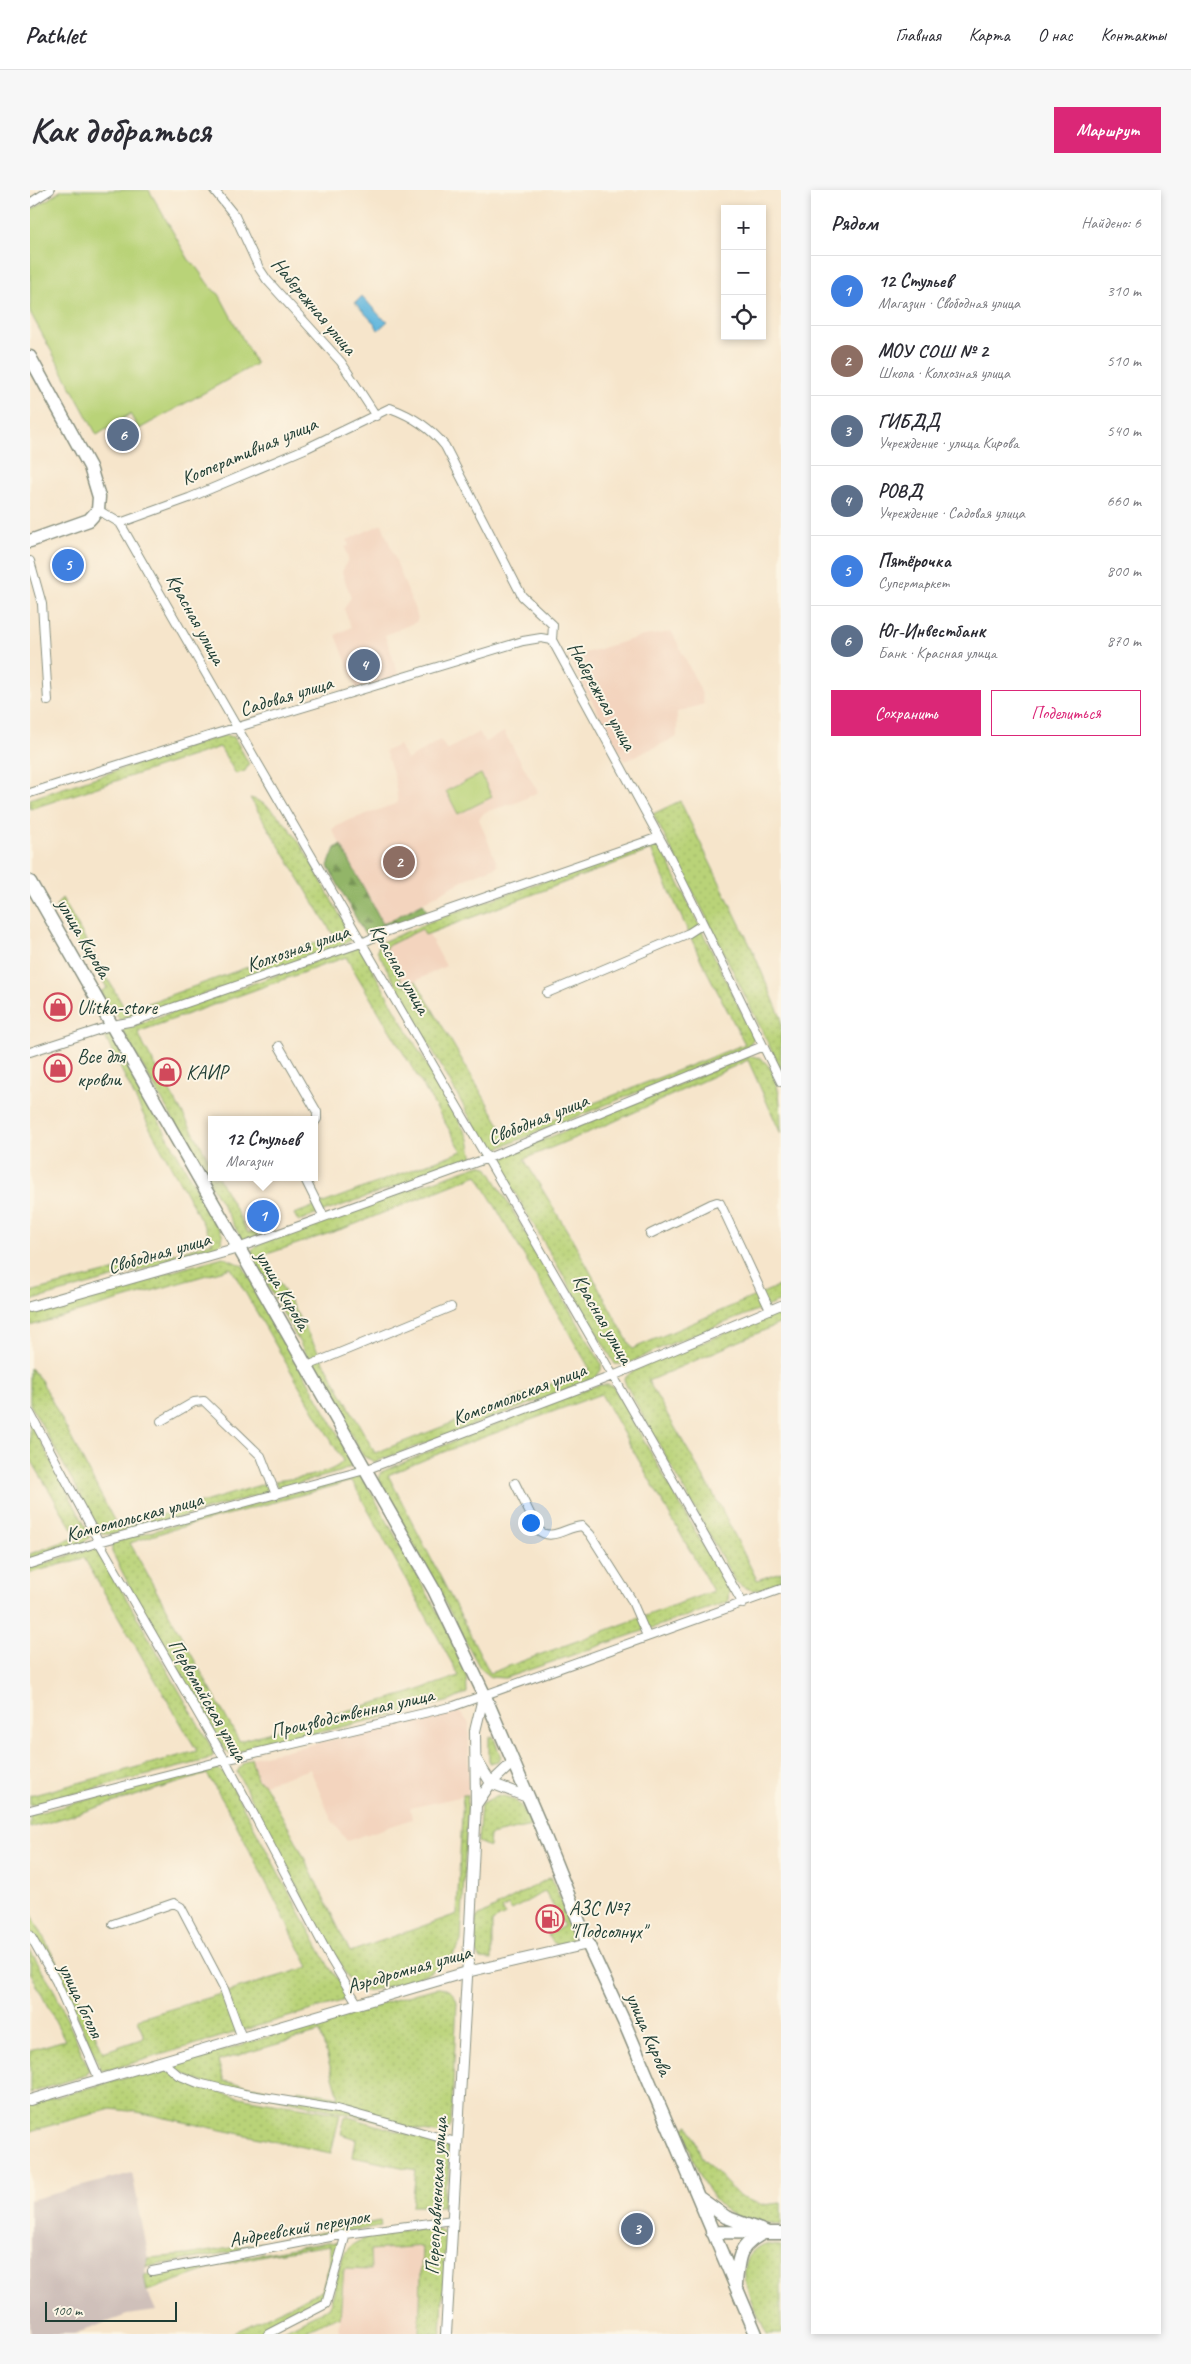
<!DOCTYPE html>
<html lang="ru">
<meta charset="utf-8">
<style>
body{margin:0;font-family:Caveat,sans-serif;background:#f7f7f7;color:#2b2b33}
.controls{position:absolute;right:15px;top:15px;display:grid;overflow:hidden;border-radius:0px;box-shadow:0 2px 8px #0003}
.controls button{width:45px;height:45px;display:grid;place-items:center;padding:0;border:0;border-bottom:1px solid #e1e1e2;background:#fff;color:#2b2b33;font:25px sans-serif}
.scale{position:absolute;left:15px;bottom:12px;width:132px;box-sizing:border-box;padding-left:5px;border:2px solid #1f3d34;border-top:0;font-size:14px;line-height:18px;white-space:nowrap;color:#1f3d34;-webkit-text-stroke:4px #fcf5e5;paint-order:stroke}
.you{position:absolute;left:500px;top:1332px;width:18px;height:18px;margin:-12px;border:4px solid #fff;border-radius:50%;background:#1a73e8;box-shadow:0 0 0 8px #1a73e833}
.badge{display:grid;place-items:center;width:32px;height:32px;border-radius:50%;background:#db2777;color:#fff;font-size:16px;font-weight:700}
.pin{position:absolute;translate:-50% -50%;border:2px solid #fff;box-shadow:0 1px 5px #0006}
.popup{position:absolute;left:178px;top:926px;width:110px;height:65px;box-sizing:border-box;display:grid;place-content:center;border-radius:0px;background:#fff;filter:drop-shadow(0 1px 4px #0005);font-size:16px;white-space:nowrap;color:#7c7c81}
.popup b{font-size:19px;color:#2b2b33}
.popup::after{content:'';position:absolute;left:50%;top:100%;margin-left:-10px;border:10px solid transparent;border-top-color:#fff}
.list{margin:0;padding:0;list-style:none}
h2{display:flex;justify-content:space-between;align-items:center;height:65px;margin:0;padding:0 20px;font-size:21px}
h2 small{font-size:16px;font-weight:400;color:#7c7c81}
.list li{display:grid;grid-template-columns:32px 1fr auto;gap:15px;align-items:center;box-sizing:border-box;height:70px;padding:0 20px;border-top:1px solid #e1e1e2}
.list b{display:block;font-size:19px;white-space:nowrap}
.list p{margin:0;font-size:16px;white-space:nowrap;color:#7c7c81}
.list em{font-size:16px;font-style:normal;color:#7c7c81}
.actions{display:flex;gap:10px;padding:15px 20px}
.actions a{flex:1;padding:11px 0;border:1px solid #db2777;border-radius:0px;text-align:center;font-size:18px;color:#db2777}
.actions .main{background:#db2777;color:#fff}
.icon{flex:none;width:28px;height:28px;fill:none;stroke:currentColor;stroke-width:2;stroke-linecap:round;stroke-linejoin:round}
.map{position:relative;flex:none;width:751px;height:2144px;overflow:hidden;border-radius:0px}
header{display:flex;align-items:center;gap:30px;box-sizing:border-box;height:70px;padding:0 25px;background:#fff;border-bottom:1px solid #e1e1e2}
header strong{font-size:24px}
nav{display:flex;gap:28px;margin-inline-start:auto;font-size:18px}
.intro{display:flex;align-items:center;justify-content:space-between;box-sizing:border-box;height:120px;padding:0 30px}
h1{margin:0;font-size:35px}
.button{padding:12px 22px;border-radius:0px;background:#db2777;color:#fff;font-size:18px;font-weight:700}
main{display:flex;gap:30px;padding:0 30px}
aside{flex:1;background:#fff;border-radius:0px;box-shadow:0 2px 8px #0003}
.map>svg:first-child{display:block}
.built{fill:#f3d4be}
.industrial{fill:#cfc0ba}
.grass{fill:url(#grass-dots);stroke:#6c8856;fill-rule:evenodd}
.forest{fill:url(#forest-firs);stroke:#58794e}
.pitch{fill:#b9d378;stroke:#6c8856}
.water{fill:#61b6dd;stroke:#407a88}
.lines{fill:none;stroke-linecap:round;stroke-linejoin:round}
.minor-casing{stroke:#8a9180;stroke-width:10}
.tertiary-casing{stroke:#8a9180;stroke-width:12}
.primary-casing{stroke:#8a9180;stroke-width:15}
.minor{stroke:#fff;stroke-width:8}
.tertiary{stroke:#fff;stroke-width:10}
.primary{stroke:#fff;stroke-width:12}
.labels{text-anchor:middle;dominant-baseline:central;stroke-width:4;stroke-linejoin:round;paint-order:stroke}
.street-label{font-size:20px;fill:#1f3d34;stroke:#fcf5e5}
.poi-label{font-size:20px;fill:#1f3d34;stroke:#fcf5e5;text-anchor:start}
</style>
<header>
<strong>Pathlet</strong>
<nav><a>Главная</a><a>Карта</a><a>О нас</a><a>Контакты</a></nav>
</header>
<div class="intro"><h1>Как добраться</h1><a class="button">Маршрут</a></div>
<main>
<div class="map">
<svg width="751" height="2144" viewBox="0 0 751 2144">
<defs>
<pattern id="grass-dots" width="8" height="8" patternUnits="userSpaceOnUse" patternTransform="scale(1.25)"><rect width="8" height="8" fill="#b9d378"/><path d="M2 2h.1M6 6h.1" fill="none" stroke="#9fb668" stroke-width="1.8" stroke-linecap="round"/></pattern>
<pattern id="forest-firs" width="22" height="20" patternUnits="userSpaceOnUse" patternTransform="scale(1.25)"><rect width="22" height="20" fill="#92b568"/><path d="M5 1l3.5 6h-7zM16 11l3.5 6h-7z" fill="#779456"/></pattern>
</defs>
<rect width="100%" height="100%" fill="#fcf5e5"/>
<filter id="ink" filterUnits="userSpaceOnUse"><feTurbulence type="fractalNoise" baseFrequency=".02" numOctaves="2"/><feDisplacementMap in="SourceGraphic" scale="10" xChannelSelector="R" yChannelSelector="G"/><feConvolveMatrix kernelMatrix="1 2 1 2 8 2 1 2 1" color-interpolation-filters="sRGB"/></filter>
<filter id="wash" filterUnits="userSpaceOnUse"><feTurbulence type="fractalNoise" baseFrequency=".0096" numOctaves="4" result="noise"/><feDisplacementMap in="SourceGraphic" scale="20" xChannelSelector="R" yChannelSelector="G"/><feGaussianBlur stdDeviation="1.12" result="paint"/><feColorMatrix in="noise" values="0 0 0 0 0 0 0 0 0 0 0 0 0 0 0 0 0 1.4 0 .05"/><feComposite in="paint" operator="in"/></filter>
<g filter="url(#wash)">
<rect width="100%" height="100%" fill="#f6e5cb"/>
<path class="built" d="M352,334l36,94 -2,4 -31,13 14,41 -42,14 -21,-55 15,-8 -7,-18 7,-12 -9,-25 6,-13 -3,-12 4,-1 -2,-6z
M642,442l28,57 4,15 -27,8v25l-52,24 -57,-103 75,-22z
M449,542l6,10 19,-10 34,60 -20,10 -33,10 -6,7 19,47 -30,12 -85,46 -51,-95 15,-8 51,-18 -4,-28 -9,-24 14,-6 8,15 33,-20 7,10z
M392,739l3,6 3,-2 18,33 -41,20 -21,-39z
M429,1522l10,11 -1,72 -58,13 2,11 -65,22 -16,-22 -21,-50 -46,15 -7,-4 -6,-22z
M393,2056l-4,88h-80l5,-66 26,-18z"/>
<path class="industrial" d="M102,1983l17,85 -5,17 3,16 9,20 -29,4 -53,19h-44v-134z"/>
<path class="grass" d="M194,545l10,2 15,27 -4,7 -9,3 -16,-27 -190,62v-10z
M220,608c47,12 75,103 105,140l-17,9 -209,73h-9l-20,-28 7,-4 -19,-34 -4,2 -28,-50 6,-8 64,113 208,-75z
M650,611l72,148 29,69v52l-66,-136 -62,-120z
M622,653h6l5,8 91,187 -6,8 -19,9 -230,93 -9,-1 -8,-8 -105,-188 3,-8 59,-25zM621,660l51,112 43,82 -238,93 -91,-156 -12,5 -19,-39 37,-18 3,6z
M329,756l110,193 4,20 -175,62 -4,-7 168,-63 -116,-194 -208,75 6,14 68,119v12h6l30,56 19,-7 3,5 -27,10 -121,-211z
M81,845l112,201 -2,7 -6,6 -185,52v-9l106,-27 77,-23 -62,-112 -46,-93z
M718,866c33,-1 33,52 33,78l-33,-74 -135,62 -89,37 50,83 58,107 149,-64v16l-116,45 -38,18h-12l-115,-197 2,-6 7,-7z
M449,975l8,2 5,8 109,188v7l-5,7 -19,9 -202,76 -12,-6 -113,-202 5,-7 14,-7zM447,985l113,194 -215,84 -111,-198 84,-28z
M193,1067l20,9 109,193 -1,8 -11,5 -59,16 -4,-2 -2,-5c18,-3 56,-5 68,-20l-112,-193 -201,58v-14z
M751,1121v12l-133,58 71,123 38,76 24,-8v12c-18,6 -30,11 -46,-3l-109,-196 -2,-6 6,-6 16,-8z
M0,1178l11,12 77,148 149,-45 1,6 -3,4 -145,41h-18l-72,-130z
M568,1195h11l5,3 115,203 -1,11 -223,76 -14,-1 -11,-9 -101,-188 2,-8 97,-41zM571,1204l112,197 -223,82 -102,-198 50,-21z
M0,1231l59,112v5l-5,5 -54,19v-8l47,-17 -47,-79z
M327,1285l5,1 86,155 18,41 1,21 -17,8 -221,53 -4,-4 -14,-21 -58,-104 -9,-11 -32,-62v-7l5,-4zM322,1291l107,195 -49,17 -171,48 -109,-198 37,-12z
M60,1359h7l9,14 107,187v6l-6,4 -177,45v-9l167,-45 -113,-193 -54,15v-5z
M463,1546l8,21 -2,4 -10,2v-25z
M221,1568l6,22 7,4 31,55 55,113 107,-38 6,-119h5l-7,146c-4,9 -9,16 -16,22 -19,15 -62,27 -85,28l-7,-6 -25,-39 -91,-174 6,-9z
M175,1579h13l8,6 102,190 18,26 1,6 -5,4 -233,69h-8l-35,-79 -36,-58v-22l28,54 13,13 32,74 41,-14 -6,-19 171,-52 -78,-153 -24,-40 -177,54v-13z
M468,1605c21,3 25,12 33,31l-41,9 -1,12 -11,-5 3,-38z
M521,1687l21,50 1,8 -3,5c-9,7 -17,6 -22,-5l16,-9 -19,-35 -33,19 -4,-5 -6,4 3,6 -13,7v38l-11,-1c-9,-10 -5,-28 -5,-41z
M0,1760l25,42 34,77 -3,6 -56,18v-43l35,-10 -35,-68z
M408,1798c11,1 16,4 19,14l-6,124 -4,5 -8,3 -240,-53 -27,-13 1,-3 244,-72zM290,1842l19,65 -42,-7 -1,5 -72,-14 -6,-20z
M133,1878c41,31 125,35 177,46l-9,39 -194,-41 -26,-3 -81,22v-27z
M315,1926l104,30 -1,33 -3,6 -2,21h-31l4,-36 -63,-13 3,-18 -15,-5z
M659,1935l13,33 38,39 22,8 19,-2v22c-14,-3 -42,-5 -53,-13 -26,-19 -36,-56 -45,-84z
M350,2031l1,5 -235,41 3,-9 37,-3 119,-19z
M407,2038l5,3 4,9 -5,94h-22l3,-88 -52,4 1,20 -27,-1 -4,48 -12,3 -31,14h-21l52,-26c8,-15 8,-33 14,-49 9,-29 68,-29 95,-31z
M297,2052l11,1 2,3 -18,55 -66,33h-25l91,-44 8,-27v-18l-61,9 -51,12 -71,25 -3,-16z
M734,2054l17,2v88h-14c-13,-26 -41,-74 -3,-90z"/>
<path class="forest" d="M311,655l42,79 40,-21 5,11 -58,20 -6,-1 -36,-67 7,-18z"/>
<path class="pitch" d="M32,0h87l40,70c12,9 17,27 30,34l37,70 -117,65 -9,-15 -33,21 -67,-123v-101z
M451,584l11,23 -34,17 -12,-23z"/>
<path class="water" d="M332,106l19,21 7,4 -10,9 -3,-6 -20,-21z"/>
</g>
<g filter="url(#ink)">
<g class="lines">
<g class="minor-casing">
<path id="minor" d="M184,0l21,26 24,52 8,12 74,82 35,54
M0,13l20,-13
M68,320l22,13c205,362 419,718 623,1081
M90,333l69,-25 118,-50 83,-40c22,8 40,19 55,38l77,150 31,29 -1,15 119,219 110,223
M0,371l12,43 6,97
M0,603l185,-59 308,-93 18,-3 11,2
M517,803l142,-60 14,-9
M249,856l38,66v7l-3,4
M0,862l83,-27 21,-4 230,-79 21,-10 274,-95
M274,987l20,40
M620,1044l61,-30 6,-2 3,1 50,107
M208,1058l250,-90 275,-112
M275,1177l146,-60
M0,1223l69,129 126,218 105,198 27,45
M131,1231l33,-19 10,-1 57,55 15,39
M485,1293l23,47c14,12 27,-3 44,-4l8,8 41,65 16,37
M0,1374l69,-22 266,-72 250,-95 166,-70
M0,1620l195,-50 229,-54 327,-117
M83,1734l61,-21 7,4 43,82 18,49
M0,1745l26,46 43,98
M133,1872l15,13 20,8 46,11 93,15 119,33
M122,2081l194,-37 107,-14
M238,2144l58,-30 20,-70"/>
</g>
<g class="tertiary-casing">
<path id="tertiary" d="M0,1117l208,-59
M446,1569l15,24 36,14
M446,1615l15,-22 22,-21
M0,1910l437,-128 121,-28
M416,2144l24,-408 6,-121 -1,-74 9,-37"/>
</g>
<g class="primary-casing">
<path id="primary" d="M0,167l60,110 9,30 -1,13 -9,10 -59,21
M0,692l404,708 50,104 55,128 49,122 37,80 131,310
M668,2007l28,20 40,15
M682,2042l69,1
M706,2094c2,-28 3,-40 30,-52"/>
</g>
<use href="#minor" class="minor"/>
<use href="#tertiary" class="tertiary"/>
<use href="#primary" class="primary"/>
</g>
</g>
<defs>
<g id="shop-ring" transform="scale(1.4375)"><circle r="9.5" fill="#fcf5e5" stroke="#d1495b" stroke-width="1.5"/><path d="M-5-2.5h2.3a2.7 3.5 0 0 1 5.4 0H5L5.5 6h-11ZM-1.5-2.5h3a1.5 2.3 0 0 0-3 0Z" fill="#d1495b"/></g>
<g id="fuel-ring" transform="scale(1.4375)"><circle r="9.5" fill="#fcf5e5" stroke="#d1495b" stroke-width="1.5"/><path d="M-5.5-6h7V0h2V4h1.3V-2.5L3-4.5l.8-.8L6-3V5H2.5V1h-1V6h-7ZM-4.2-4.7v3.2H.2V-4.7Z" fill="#d1495b"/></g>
</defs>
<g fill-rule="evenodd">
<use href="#shop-ring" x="28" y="817"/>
<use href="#shop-ring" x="28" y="878"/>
<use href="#shop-ring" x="137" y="882"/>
<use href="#fuel-ring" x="520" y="1729"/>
</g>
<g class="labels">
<g class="street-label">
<text transform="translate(284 116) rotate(50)">Набережная улица</text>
<text transform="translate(219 261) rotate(-23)">Кооперативная улица</text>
<text transform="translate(166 429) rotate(61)">Красная улица</text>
<text transform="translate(256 506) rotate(-17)">Садовая улица</text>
<text transform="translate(572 506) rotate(61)">Набережная улица</text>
<text transform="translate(54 748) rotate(60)">улица Кирова</text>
<text transform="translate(268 758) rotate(-19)">Колхозная улица</text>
<text transform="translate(370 779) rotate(60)">Красная улица</text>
<text transform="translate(508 929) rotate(-22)">Свободная улица</text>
<text transform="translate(129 1063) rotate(-16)">Свободная улица</text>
<text transform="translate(253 1100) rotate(60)">улица Кирова</text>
<text transform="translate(573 1129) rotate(60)">Красная улица</text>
<text transform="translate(489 1204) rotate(-21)">Комсомольская улица</text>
<text transform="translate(104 1327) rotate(-15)">Комсомольская улица</text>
<text transform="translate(178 1510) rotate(60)">Первомайская улица</text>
<text transform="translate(322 1523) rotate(-13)">Производственная улица</text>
<text transform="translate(379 1779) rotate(-16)">Аэродромная улица</text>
<text transform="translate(51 1810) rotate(65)">улица Гоголя</text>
<text transform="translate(619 1844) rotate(67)">улица Кирова</text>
<text transform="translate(406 2006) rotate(-87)">Переправненская улица</text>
<text transform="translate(269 2038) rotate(-10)">Андреевский переулок</text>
</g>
<g class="poi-label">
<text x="47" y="817">Ulitka-store</text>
<text x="47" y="866">Все для<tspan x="47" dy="23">кровли</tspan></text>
<text x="156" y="882">КАИР</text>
<text x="539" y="1718">АЗС №7<tspan x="539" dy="23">"Подсолнух"</tspan></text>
</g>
</g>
</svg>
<div class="controls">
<button>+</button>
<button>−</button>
<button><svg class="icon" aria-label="locate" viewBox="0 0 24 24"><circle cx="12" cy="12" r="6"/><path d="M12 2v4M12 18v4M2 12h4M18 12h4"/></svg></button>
</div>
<div class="scale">100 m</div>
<div class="you"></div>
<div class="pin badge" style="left:233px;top:1026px;background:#3f7fe0">1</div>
<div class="popup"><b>12 Стульев</b>Магазин</div>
<div class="pin badge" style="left:369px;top:672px;background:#8d6e63">2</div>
<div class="pin badge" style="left:607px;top:2039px;background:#5c6f8a">3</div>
<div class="pin badge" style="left:334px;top:475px;background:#5c6f8a">4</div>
<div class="pin badge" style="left:38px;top:375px;background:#3f7fe0">5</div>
<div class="pin badge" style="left:93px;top:245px;background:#5c6f8a">6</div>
</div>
<aside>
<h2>Рядом<small>Найдено: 6</small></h2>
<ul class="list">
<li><span class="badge" style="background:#3f7fe0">1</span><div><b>12 Стульев</b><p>Магазин · Свободная улица</p></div><em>310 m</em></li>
<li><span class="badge" style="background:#8d6e63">2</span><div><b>МОУ СОШ № 2</b><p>Школа · Колхозная улица</p></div><em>510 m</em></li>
<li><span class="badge" style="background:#5c6f8a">3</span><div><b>ГИБДД</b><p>Учреждение · улица Кирова</p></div><em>540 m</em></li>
<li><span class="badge" style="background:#5c6f8a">4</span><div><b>РОВД</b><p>Учреждение · Садовая улица</p></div><em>660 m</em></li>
<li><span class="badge" style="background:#3f7fe0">5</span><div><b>Пятёрочка</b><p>Супермаркет</p></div><em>800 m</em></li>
<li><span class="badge" style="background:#5c6f8a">6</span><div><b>Юг-Инвестбанк</b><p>Банк · Красная улица</p></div><em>870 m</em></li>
</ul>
<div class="actions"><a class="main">Сохранить</a><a>Поделиться</a></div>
</aside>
</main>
